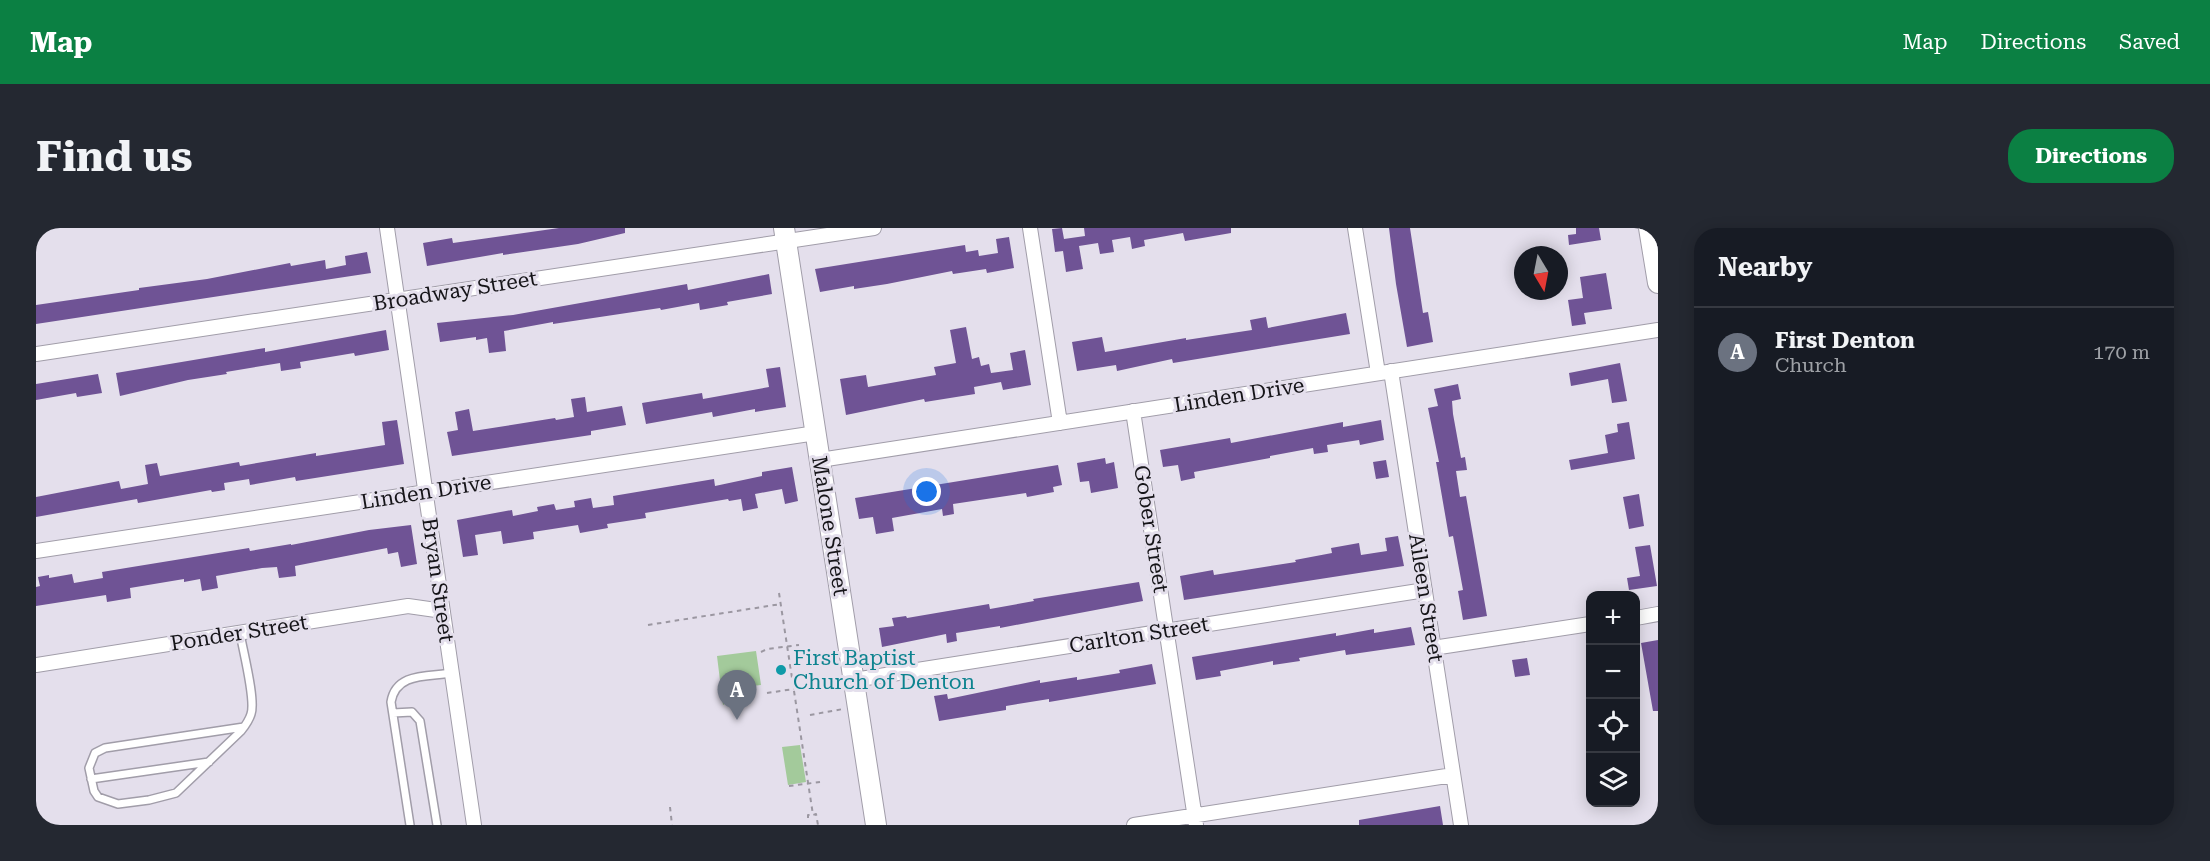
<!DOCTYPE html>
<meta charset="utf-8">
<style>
body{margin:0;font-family:"Roboto Serif",serif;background:#242831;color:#f1f3f6}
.controls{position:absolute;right:18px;bottom:18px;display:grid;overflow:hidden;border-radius:12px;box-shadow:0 3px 15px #0003}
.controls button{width:54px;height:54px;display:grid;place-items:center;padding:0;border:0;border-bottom:2px solid #363941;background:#171b24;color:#f1f3f6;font:30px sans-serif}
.compass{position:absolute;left:1478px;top:18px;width:54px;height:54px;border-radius:50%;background:#171b24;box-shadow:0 3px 15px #0003;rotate:170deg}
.you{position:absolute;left:891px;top:264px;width:21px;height:21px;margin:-15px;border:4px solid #fff;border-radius:50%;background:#1a73e8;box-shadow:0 0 0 9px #1a73e833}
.badge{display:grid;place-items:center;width:39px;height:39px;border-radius:50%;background:#0b8043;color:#fff;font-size:20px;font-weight:700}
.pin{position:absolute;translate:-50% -50px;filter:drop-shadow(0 2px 3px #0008)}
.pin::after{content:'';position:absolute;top:32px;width:21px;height:18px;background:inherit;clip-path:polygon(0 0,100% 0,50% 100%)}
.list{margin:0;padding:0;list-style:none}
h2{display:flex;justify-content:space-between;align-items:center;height:78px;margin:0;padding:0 24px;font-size:26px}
h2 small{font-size:20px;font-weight:400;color:#9ea1a6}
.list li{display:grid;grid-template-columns:39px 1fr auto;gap:18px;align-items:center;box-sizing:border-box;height:90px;padding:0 24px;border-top:2px solid #363941}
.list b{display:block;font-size:22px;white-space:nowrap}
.list p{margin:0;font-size:20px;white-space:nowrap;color:#9ea1a6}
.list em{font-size:20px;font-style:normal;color:#9ea1a6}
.icon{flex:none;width:33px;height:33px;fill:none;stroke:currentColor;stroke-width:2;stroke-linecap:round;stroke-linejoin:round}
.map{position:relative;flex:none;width:1622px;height:597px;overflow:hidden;border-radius:24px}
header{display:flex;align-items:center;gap:36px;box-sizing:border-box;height:84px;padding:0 30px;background:#0b8043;color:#fff}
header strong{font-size:28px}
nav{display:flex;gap:33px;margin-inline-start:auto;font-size:21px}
.intro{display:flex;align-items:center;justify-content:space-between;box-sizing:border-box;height:144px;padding:0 36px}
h1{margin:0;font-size:42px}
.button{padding:15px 27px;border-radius:24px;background:#0b8043;color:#fff;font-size:21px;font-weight:700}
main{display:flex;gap:36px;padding:0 36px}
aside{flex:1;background:#171b24;border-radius:24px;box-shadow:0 3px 15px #0003}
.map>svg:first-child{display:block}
.green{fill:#a3ca9b}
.building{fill:#6f5395}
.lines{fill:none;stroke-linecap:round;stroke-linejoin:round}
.lane-casing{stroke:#a19da9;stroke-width:10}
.street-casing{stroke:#a19da9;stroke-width:16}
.secondary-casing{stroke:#a19da9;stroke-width:22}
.path{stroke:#9b97a1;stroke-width:2;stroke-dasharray:4.5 4.5;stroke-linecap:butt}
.lane{stroke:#fff;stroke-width:7}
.street{stroke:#fff;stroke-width:14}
.secondary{stroke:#fff;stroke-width:20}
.culture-dot{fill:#0f9aa8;stroke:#e4dfec;stroke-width:2}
.labels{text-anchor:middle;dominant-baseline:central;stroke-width:6;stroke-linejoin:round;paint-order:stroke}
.street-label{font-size:21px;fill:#151418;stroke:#e4dfec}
.culture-label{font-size:21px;fill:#0d838f;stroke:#e4dfec;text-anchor:start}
</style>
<header>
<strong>Map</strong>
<nav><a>Map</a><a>Directions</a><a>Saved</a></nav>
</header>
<div class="intro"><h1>Find us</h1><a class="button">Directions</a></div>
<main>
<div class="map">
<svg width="1622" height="597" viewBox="0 0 1622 597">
<rect width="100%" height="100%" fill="#e4dfec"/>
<path class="green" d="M720,423l5,34 -9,1 1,11 -23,4 -7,4 -6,-49z
M764,517l6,37 -18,3 -6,-38z"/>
<path class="building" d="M523,0h66v5l-47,11 -75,11v-2l-76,13 -4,-23 29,-5 1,5z
M1026,0l2,11 21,-3 -1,-8h147v5l-46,8 -2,-8 -39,7 1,6 -13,3 -2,-12 -18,3 2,12 -14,2 -2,-11 -19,3 4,23 -17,3 -3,-21 -8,1 -3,-23z
M1353,0h21l13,85 5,-1 5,30 -26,5 -11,-63z
M1540,0h23l2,12 -32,5 -1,-10 8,-1z
M973,9l5,31 -27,5 -1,-4 -33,5 -1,-3 -65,13 -33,5v-3l-34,6 -5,-23 150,-24 1,7 12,-2 1,6 19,-3 -2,-14z
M331,24l4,21 -335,51v-19l103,-15v-2l68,-9 83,-16 1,3 34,-6 1,9 20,-4 -1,-9z
M1570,45l6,36 -28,4 2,11 -14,2 -4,-26 15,-2 -3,-21z
M733,46l3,20 -45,8 1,3 -28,5 -1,-7 -38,7 -1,-2 -107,16v-2l-49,9 2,20 -17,2 -2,-15 -11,2v-3l-36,5 -3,-19 76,-8 174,-31 1,6z
M1310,85l4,21 -177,29 -1,-4 -55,12 -1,-6 -39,6 -5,-29 30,-5 3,15 81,-14v2l66,-10 -2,-10 16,-3 2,11z
M930,99l6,32 7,-2 2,9 8,-2 2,9 22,-3 -3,-17 15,-3 6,35 -28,5 -2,-8 -27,5 1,7 -50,8 -1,-3 -78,16 -6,-36 26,-4 2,12 68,-12 -2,-8 22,-4 -6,-33z
M350,102l3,20 -34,6 -1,-3 -54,9 1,6 -20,3 -1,-8 -54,9 1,2 -39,6 -68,16 -4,-23 149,-25v4z
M1584,135l7,38 -15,2 -4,-24 -37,7 -2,-13z
M744,139l6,40 -31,5v-3l-42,8 -1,-5 -66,12 -4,-21 60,-10 1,6 66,-12 -3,-18z
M62,146l4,19 -25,4 -1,-4 -40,7v-16z
M1422,156l3,15 -9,2 1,13 8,44 4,-1 2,13 -11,1 4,26 6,-1 21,120 -24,4 -5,-29 5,-1 -10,-54 -4,1 -13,-75h3l-11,-54 10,-2 -4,-17z
M549,169l2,15 35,-6 4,19 -35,6v4l-139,21 -5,-24 11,-2 -3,-18 14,-3 4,22 82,-13 1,2 18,-3 -3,-18z
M361,192l7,44 -108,17 -1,-4 -45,8 -1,-6 -25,4 1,7 -13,2 -1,-2 -73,13 -1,-4 -101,18v-20l83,-16 2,8 27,-5 -3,-19 12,-2 3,13 79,-14 1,4 76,-13v3l69,-11 -3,-23z
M1345,192l3,20 -24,5 -1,-5 -32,5 1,7 -14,2 -1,-6 -43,8v2l-76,14 1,6 -14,3 -3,-16 -15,2 -3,-17 70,-12 1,5 112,-21v5z
M1593,194l6,37 -64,11 -2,-10 39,-7 -3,-18 13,-3 -1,-8z
M1069,230l1,6 8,-2 4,26 -27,5 -2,-12 -9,1 -3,-19z
M1350,232l3,17 -13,2 -3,-17z
M1022,237l4,20 -9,2 1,5 -27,5 -1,-4 -73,11 1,10 -11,2 -1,-7 -50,9 2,13 -18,3 -3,-17 -14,2 -4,-21z
M756,239l6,34 -13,3 -3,-15 -27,5 3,14 -15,3 -2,-12 -12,2 -1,-2 -83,14 1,5 -39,6 1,4 -28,5 -2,-8 -45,7 1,7 -31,5 -2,-13 -26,4 3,20 -15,2 -6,-37 55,-10 1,6 25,-5 -1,-4 17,-3 2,6 19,-3 -1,-6 17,-3 2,10 21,-3 -1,-9 101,-17 1,7 47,-10v-4z
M1603,266l5,32 -15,3 -6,-32z
M375,297l6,39 -16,3 -3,-15 -10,2 -1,-6 -92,18 1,10 -17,2 -2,-11 -15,1 -46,8 2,12 -16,3 -2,-12 -16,3v-3l-54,9 1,10 -24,4 -1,-7 -70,11v-19l4,-1 -2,-9 11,-2v3l23,-4 2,9 29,-5 -1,-6 24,-4 123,-20 1,3 41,-7v1l78,-15z
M1362,308l6,30 -220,34 -4,-24 33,-6 1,5 82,-13 -1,-2 37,-7 -1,-5 28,-5 2,12 26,-4 -2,-13z
M1614,317l7,41 -28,4 -2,-12 13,-2 -5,-29z
M1103,354l4,19 -143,27v-2l-44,7 1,8 -10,2 -1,-9 -64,13 -3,-19 15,-2 -2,-8 14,-2 1,2 82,-14 1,5 44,-8 -1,-2z
M1375,399l4,18 -69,10 -1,-5 -46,8 1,3 -27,4v-4l-53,10 1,5 -25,4 -4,-23 144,-24v3l38,-7v4z
M1622,412v71h-5l-12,-68z
M1491,430l3,17 -15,2 -3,-17z
M1116,436l4,20 -107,18v-3l-43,7v4l-67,11 -5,-25 13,-2 1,5 92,-19v3l37,-6v3l43,-7 -1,-3z
M1404,578l3,19h-84v-5z"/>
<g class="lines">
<g class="lane-casing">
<path id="lane" d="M204,405c3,18 16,67 11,81 -2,7 -6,12 -10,17l-65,62 -27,7 -31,4 -20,-7 -4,-6 -5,-23 6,-15 10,-5 139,-21
M357,485l19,-1 8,9 17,104
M55,551l118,-17
M374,597l-19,-123c5,-30 37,-25 61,-29"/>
</g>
<g class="street-casing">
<path id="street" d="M351,0l87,597
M994,0l30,195
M1319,0l23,145
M0,126l838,-126
M1355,143l70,454
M1097,183l63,414
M784,232l838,-130
M0,323l780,-118
M1600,390l22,-4
M1397,420l157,-24
M0,437l372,-59 35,5
M818,452l571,-90
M1098,597l319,-50"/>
</g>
<g class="secondary-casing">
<path id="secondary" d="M748,0l92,597
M1613,0l9,55"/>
</g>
<path class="path" d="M743,365l34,222 3,-1 2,11
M612,397l133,-21
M725,424l6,-3 32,-4
M731,465l27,-4
M774,487l33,-6
M753,558l31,-4
M634,579l2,18
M772,590v-3h5"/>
<use href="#lane" class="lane"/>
<use href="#street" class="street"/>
<use href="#secondary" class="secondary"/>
</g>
<circle class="culture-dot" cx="745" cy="442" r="6"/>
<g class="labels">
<g class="street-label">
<text transform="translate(419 63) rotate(-9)">Broadway Street</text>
<text transform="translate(1203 167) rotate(-9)">Linden Drive</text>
<text transform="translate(390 264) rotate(-9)">Linden Drive</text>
<text transform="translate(794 298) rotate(81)">Malone Street</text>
<text transform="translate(1115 301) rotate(81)">Gober Street</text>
<text transform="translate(402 352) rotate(82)">Bryan Street</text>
<text transform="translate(1390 370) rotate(81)">Aileen Street</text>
<text transform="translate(203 405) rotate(-9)">Ponder Street</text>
<text transform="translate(1103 407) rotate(-9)">Carlton Street</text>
</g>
<g class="culture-label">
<text x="757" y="430">First Baptist<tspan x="757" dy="24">Church of Denton</tspan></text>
</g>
</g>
</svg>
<div class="controls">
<button>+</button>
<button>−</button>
<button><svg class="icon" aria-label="locate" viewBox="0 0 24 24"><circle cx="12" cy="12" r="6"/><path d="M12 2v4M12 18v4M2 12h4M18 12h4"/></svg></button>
<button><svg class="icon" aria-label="layers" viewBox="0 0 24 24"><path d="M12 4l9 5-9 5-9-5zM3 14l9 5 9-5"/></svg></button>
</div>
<svg class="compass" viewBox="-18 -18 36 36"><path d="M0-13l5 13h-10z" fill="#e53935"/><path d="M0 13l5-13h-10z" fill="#9ea1a6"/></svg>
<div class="you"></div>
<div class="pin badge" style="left:701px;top:492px;background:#6b7280">A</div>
</div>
<aside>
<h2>Nearby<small></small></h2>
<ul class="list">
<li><span class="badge" style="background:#6b7280">A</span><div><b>First Denton</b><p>Church</p></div><em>170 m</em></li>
</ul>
</aside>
</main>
